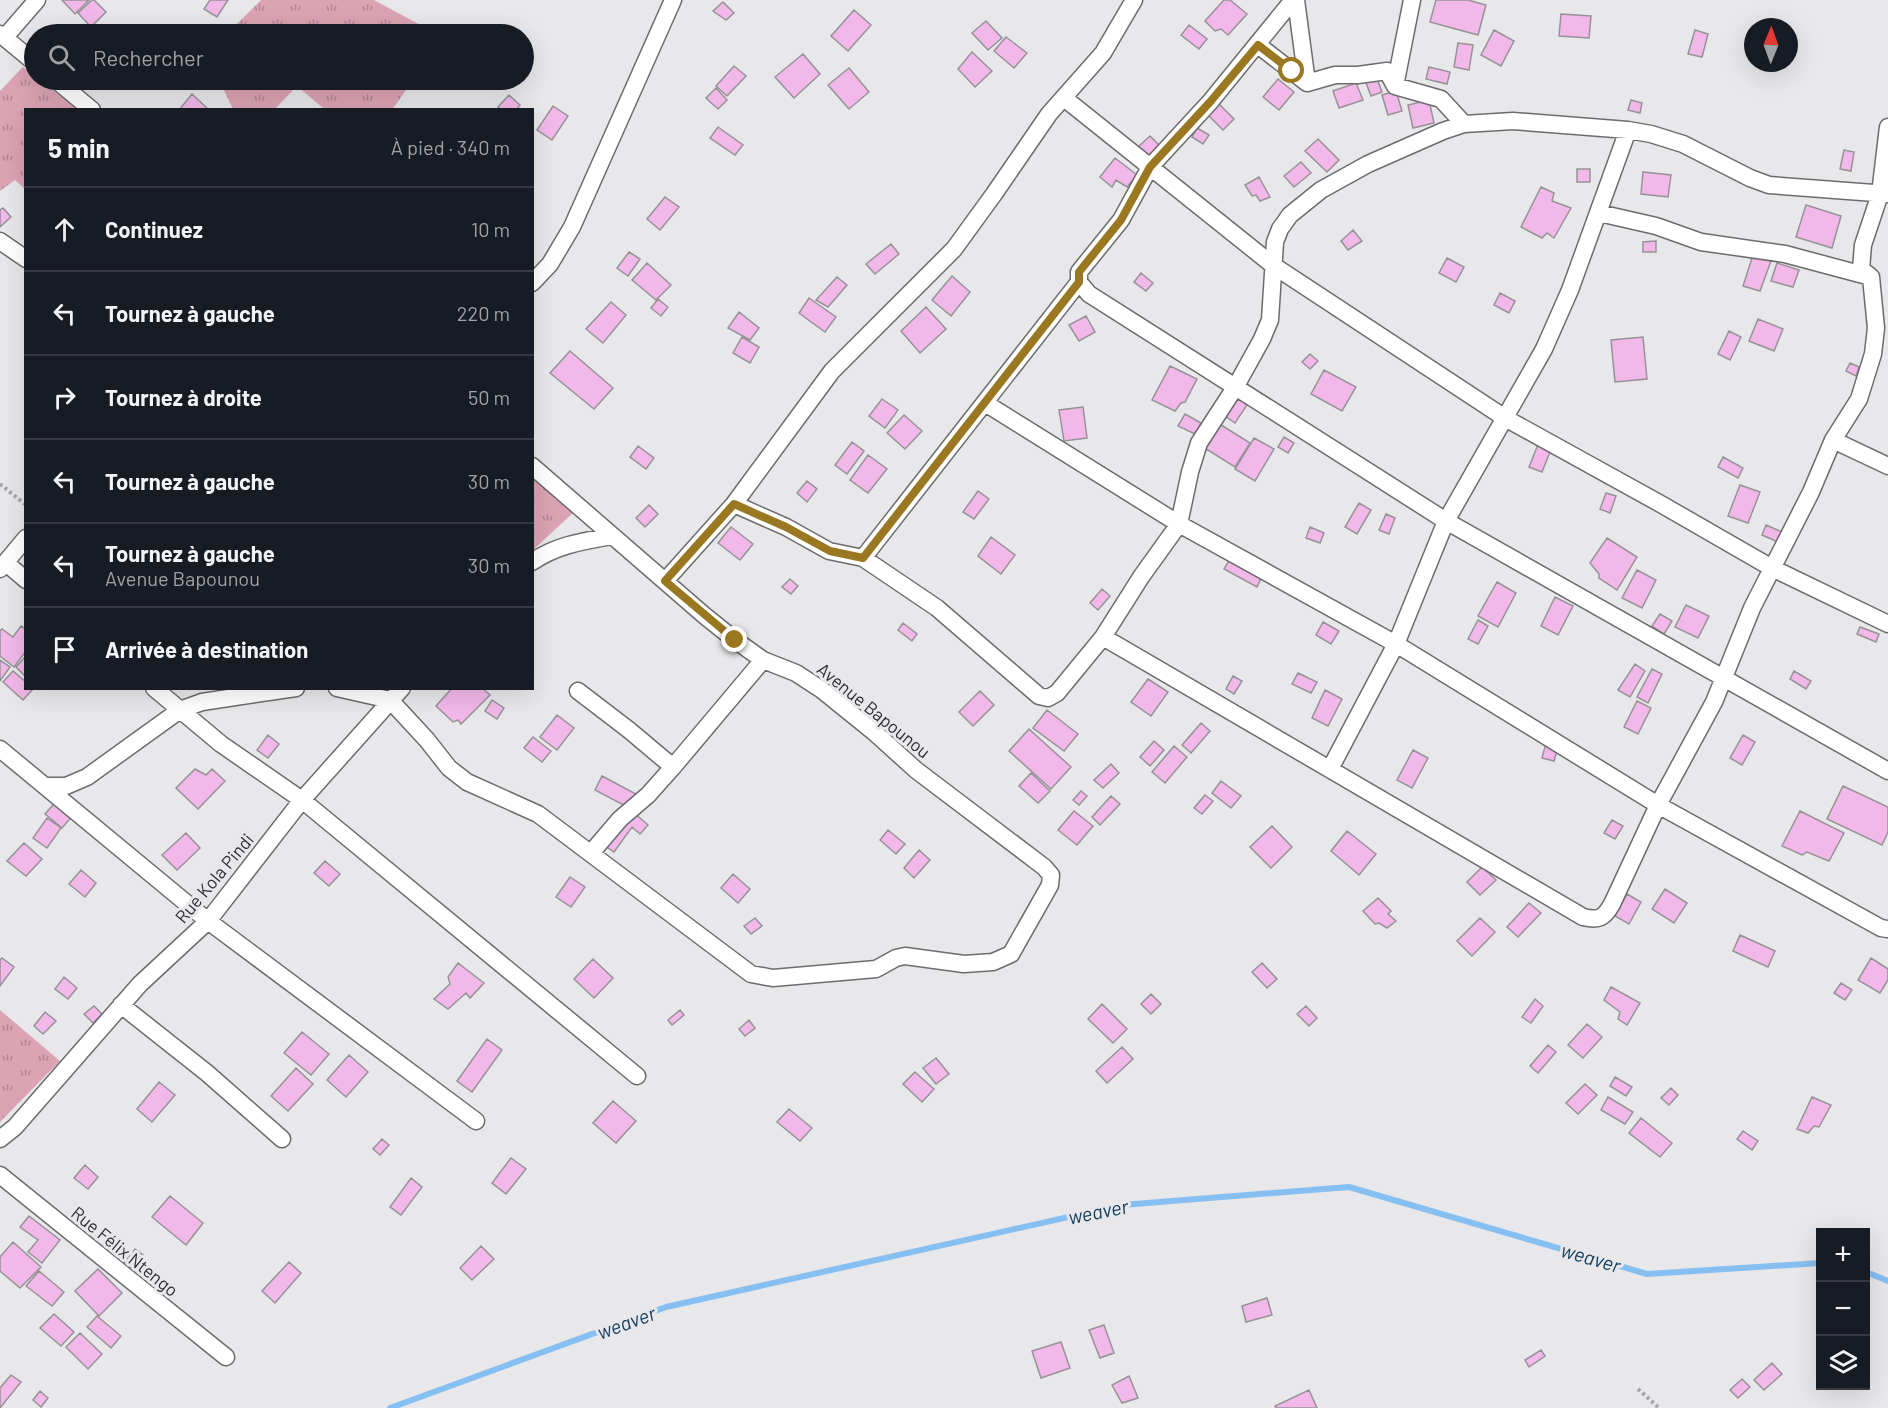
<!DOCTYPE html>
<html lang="fr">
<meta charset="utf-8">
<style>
body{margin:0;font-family:Barlow,sans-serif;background:#20242c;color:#f1f3f6}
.controls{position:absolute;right:18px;bottom:18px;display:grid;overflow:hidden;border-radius:0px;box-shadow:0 6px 24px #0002}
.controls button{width:54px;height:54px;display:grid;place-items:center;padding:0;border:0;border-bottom:2px solid #363941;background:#171b24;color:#f1f3f6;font:30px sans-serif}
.compass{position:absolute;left:1744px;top:18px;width:54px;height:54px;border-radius:50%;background:#171b24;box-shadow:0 6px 24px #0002;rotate:1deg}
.stop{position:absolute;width:18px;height:18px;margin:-14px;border:4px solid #9a7721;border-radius:50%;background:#fff}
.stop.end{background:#9a7721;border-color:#fff;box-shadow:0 2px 6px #0008}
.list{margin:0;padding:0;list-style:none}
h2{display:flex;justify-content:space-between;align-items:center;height:78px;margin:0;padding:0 24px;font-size:26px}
h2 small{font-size:20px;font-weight:400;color:#9ea1a6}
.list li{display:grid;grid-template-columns:39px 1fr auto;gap:18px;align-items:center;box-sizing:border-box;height:84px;padding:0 24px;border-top:2px solid #363941}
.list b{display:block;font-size:22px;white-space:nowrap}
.list p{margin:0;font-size:20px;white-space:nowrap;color:#9ea1a6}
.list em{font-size:20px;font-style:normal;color:#9ea1a6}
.icon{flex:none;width:33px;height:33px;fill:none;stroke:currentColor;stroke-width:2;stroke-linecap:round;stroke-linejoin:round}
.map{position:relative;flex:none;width:1888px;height:1408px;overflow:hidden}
.search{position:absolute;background:#171b24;box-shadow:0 6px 24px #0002;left:24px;top:24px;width:510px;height:66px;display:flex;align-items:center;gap:15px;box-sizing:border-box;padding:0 21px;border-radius:33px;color:#9ea1a6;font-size:22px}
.panel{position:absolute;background:#171b24;box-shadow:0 6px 24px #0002;left:24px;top:108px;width:510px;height:582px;border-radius:0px}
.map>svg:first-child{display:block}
.grass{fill:url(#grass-tufts)}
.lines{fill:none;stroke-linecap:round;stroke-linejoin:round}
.stream{stroke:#86bff1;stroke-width:6}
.building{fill:#f2b8ea;stroke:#969396;stroke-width:1.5}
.street-casing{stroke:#6c6b6e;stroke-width:19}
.path{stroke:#a6a5a8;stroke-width:4;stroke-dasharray:3 3;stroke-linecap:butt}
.street{stroke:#fff;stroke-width:16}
.route{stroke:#9a7721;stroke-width:8}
.labels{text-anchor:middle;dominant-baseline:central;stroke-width:6;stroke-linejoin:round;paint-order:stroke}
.street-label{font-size:18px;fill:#2e2d2f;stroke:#e8e7ea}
.water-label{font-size:20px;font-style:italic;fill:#133d5e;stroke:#e8e7ea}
</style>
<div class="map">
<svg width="1888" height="1408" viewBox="0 0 1888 1408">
<defs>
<pattern id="grass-tufts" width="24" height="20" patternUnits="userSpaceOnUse" patternTransform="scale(1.5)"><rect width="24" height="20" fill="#dca3b4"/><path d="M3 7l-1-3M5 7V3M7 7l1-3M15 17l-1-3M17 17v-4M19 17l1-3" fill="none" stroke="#b38593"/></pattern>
</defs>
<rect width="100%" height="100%" fill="#e8e7ea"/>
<path class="grass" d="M261,0h113l63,34h-210z
M23,67l11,9v4h5l39,29 -52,1 -1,79 -10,-9 -15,11v-100z
M219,80h194l-21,30 -68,-1 -27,-23 -22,23h-42z
M532,478l42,34 -41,38h-1z
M0,1010l60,51 -60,61z"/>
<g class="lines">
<path class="stream" d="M1866,1272l22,9
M390,1408l276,-101 456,-102 227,-18 298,87 173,-11"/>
</g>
<path class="building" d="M62,0h27l-14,14z
M92,0h2l12,12 -15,15 -13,-14z
M210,0h18l-11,17 -13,-8z
M1224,0h6l17,14 -19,21 -7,-6 -6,2 -10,-10z
M1436,0h32l18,5 -8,30 -48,-13z
M723,2l11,11 -8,7 -13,-9z
M854,10l17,15 -23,26 -17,-15z
M1561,14l30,2 -2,22 -30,-2z
M986,21l16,17 -14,12 -16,-17z
M1189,25l18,14 -8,10 -18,-14z
M1494,30l20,11 -13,25 -20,-11z
M1695,30l13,4 -6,23 -14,-3z
M1006,37l21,16 -13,15 -20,-17z
M1458,43l15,2 -4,25 -15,-3z
M972,52l20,19 -17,16 -17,-18z
M803,54l17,20 -26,24 -19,-21z
M734,66l12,10 -19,20 -11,-10z
M1429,67l21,5 -3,12 -21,-5z
M849,68l20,24 -20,17 -21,-24z
M1376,76l6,16 -11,4 -6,-16z
M1278,79l16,13 -15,18 -16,-13z
M1356,83l7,17 -24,8 -6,-17z
M716,88l11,12 -9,9 -12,-11z
M1396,91l6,20 -14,4 -6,-20z
M192,94l17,16h-30z
M509,95l11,10 -4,5h-15l-3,-3z
M1215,100l19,19 -11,11 -19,-19z
M1429,100l5,23 -21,5 -5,-23z
M1631,100l11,3 -2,10 -12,-3z
M553,106l15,10 -16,24 -15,-10z
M718,127l25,18 -8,10 -25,-17z
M1197,128l12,7 -6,9 -11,-7z
M1150,136l12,12 -13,11 -11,-12z
M1318,139l21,21 -12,12 -22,-21z
M1844,150l10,2 -3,19 -11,-2z
M1115,158l22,17 -10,12 -11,-7 -4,7 -12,-10z
M1301,162l10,11 -17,14 -10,-11z
M1577,169h13v13h-13z
M1643,172l28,3 -3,22 -27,-3z
M1259,177l11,20 -10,4 -4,-6 -4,1 -7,-11z
M1541,187l13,6 -2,8 19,7 -17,30 -7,-5 -5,5 -21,-11z
M665,197l14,10 -19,23 -13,-11z
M1806,205l35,11 -9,32 -36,-11z
M3,208l8,9 -11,10v-17z
M1353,230l9,11 -14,9 -7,-9z
M1656,241v11h-13v-10z
M891,244l8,10 -24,20 -9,-10z
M629,252l11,7 -12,17 -11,-8z
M1753,255l18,6 -11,30 -17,-5z
M1447,258l17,9 -8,15 -17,-9z
M647,263l24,22 -15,15 -24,-20z
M1777,263l22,7 -6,17 -22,-6z
M1141,273l12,10 -7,8 -12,-9z
M952,276l18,16 -19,24 -19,-16z
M837,277l10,8 -19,22 -12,-7z
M1500,293l15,8 -6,12 -15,-8z
M809,298l27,19 -11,15 -26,-19z
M658,299l10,8 -7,9 -10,-8z
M611,302l15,13 -23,28 -17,-14z
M926,307l20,22 -26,24 -19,-22z
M739,312l20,16 -9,12 -22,-12z
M1086,316l9,16 -16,9 -10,-16z
M1758,319l25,10 -9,22 -25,-10z
M1729,331l12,6 -11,23 -12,-6z
M742,337l17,10 -9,16 -17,-10z
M1643,337l4,42 -32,3 -4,-42z
M570,351l43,37 -19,21 -44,-36z
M1310,354l8,7 -8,8 -8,-7z
M1850,363l9,4 -3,9 -10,-5z
M1170,366l27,13 -12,23 -4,1 -6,8 -23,-11z
M1324,370l32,17 -14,24 -31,-17z
M1237,398l10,7 -12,18 -10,-7z
M882,399l16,11 -13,18 -16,-12z
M1083,407l4,31 -23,3 -5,-31z
M1185,414l16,9 -6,11 -17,-8z
M904,415l18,16 -17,18 -18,-16z
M1218,423l32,20 -15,24 -32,-20z
M1284,437l10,6 -6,10 -10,-6z
M1254,438l20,11 -19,32 -20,-12z
M852,442l12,9 -17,23 -12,-9z
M1539,442l13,5 -10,25 -13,-5z
M638,446l16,12 -8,11 -16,-12z
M868,455l19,14 -19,24 -18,-13z
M1723,457l20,11 -5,10 -20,-11z
M807,481l10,8 -10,13 -10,-9z
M1740,485l20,7 -12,31 -20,-7z
M978,491l11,8 -15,20 -11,-7z
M1606,493l10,3 -6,17 -10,-4z
M1359,503l12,7 -14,24 -12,-7z
M649,505l9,9 -13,13 -9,-9z
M1386,514l9,4 -6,16 -10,-4z
M1766,525l16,7 -4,10 -16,-7z
M731,527l22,17 -13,16 -22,-17z
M1310,527l14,6 -4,10 -14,-5z
M991,537l24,18 -14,19 -23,-18z
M1607,538l30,19 -20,33 -18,-12v-4l-9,-11z
M1231,557l32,17 -6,13 -33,-18z
M1637,570l19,10 -14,28 -20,-10z
M790,579l8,7 -7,8 -9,-7z
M1497,582l19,11 -18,34 -20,-11z
M1102,589l8,7 -12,14 -8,-7z
M1555,597l18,9 -15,29 -17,-9z
M1686,605l23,11 -11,22 -23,-11z
M1660,614l12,7 -8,13 -12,-8z
M1478,620l10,6 -10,18 -10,-5z
M1323,622l16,9 -8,13 -15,-9z
M903,623l14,11 -5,7 -14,-11z
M21,626l5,3v22l-12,16 -14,-11v-25l2,-2 11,8z
M1860,627l19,7 -3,8 -19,-8z
M26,656v18l-2,1 -8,-8z
M0,660l10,7 -10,14z
M1635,664l10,7 -15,26 -12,-7z
M1652,669l10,5 -14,29 -11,-6z
M13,671l13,11v6l7,1 -10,11 -20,-18z
M1794,671l17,10 -5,8 -16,-10z
M1298,673l19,9 -6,11 -19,-9z
M1233,676l9,5 -8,13 -8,-5z
M1148,679l20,13 -17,24 -20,-14z
M452,688h30l8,7 -29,29 -3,-4 -5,2 -17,-16z
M1325,690l17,9 -14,27 -16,-8z
M980,691l14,14 -21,21 -14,-14z
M492,700l12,8 -7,11 -12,-8z
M1637,701l14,7 -13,26 -14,-7z
M1047,710l31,24 -14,17 -31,-23z
M557,715l17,13 -17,22 -17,-13z
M1201,723l9,8 -19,22 -9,-8z
M1029,729l42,38 -20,22 -42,-38z
M268,735l11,9 -11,14 -11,-8z
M1743,735l12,7 -13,23 -12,-7z
M533,737l18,14 -9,11 -18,-14z
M1154,741l10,9 -14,16 -10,-9z
M1546,743l12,4 -4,14 -12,-3z
M1174,746l13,11 -22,26 -13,-11z
M1413,750l15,8 -16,30 -15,-8z
M1111,764l8,9 -16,15 -9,-8z
M195,769l11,6 6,-6 13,12 -27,28 -22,-21z
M1031,773l19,18 -12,12 -19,-17z
M602,776l34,18 -7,14 -34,-18z
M1221,781l20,15 -10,12 -19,-15z
M1843,786l45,21v25l-6,13 -55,-26z
M1081,791l6,5 -8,9 -6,-5z
M62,795l12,19 -12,14 -17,-14z
M1205,795l8,6 -11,13 -8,-6z
M1111,796l9,8 -20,21 -8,-8z
M632,811l16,14 -8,9 -8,-7 -18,25 -10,-7z
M1074,811l19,15 -16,19 -19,-15z
M1800,811l44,22 -15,28 -22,-9 -5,3 -20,-9z
M47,818l14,10 -14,20 -14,-10z
M1612,820l11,6 -8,13 -11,-6z
M1272,826l20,21 -21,21 -21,-21z
M888,830l17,14 -9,10 -16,-14z
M1347,831l29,23 -17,21 -28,-24z
M186,833l14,15 -23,22 -15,-15z
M24,843l18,16 -16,17 -19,-15z
M919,850l11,10 -16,18 -10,-10z
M325,861l15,13 -11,12 -15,-13z
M1482,867l14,13 -16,15 -13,-13z
M81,870l15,13 -11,14 -16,-13z
M733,874l17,15 -12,14 -17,-15z
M570,877l15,10 -14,20 -15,-10z
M1665,889l22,14 -13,20 -22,-14z
M1627,894l14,8 -12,22 -14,-8z
M1378,898l13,13 -3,3 8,7 -9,7 -8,-5 -4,1 -12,-13z
M1529,903l12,10 -23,24 -11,-10z
M755,918l7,8 -11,8 -7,-8z
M1480,918l15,14 -23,24 -15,-15z
M1740,935l35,16 -7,16 -35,-16z
M2,958l12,9 -14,19v-26z
M1871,958l17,11v11l-8,13 -22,-13z
M593,959l20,19 -19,20 -20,-19z
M458,963l26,20 -14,15 -4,-5 -18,16 -14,-10 16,-15 -2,-7z
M1262,963l15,16 -10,9 -15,-16z
M64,977l13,11 -9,11 -13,-10z
M1841,983l11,7 -7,10 -11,-7z
M1611,987l29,16 -13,22 -9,-6 2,-7 -16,-12z
M1151,994l10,10 -10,10 -10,-10z
M1535,999l8,7 -12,17 -9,-6z
M1102,1004l25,25 -14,14 -25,-24z
M94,1006l8,8 -9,9 -9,-9z
M1306,1006l11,12 -8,8 -12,-12z
M680,1010l4,5 -12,10 -4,-5z
M45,1012l11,9 -13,13 -9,-8z
M749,1020l6,8 -10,8 -6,-7z
M1587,1024l15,13 -19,21 -15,-13z
M302,1032l27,22 -18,21 -27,-22z
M487,1039l15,11 -30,42 -15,-11z
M1548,1045l8,7 -18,21 -8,-7z
M1122,1047l11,12 -26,24 -11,-12z
M349,1055l19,17 -22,25 -19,-17z
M936,1058l13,16 -13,10 -13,-16z
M296,1068l17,16 -25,27 -17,-15z
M915,1072l19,17 -12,13 -19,-18z
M1615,1077l17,10 -6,9 -16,-10z
M159,1082l16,13 -23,27 -15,-13z
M1585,1084l12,11 -19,19 -12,-11z
M1671,1088l7,7 -9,10 -8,-7z
M1608,1097l25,15 -8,12 -24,-14z
M1812,1097l19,8 -12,22 -5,-1 -6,7 -11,-4z
M613,1101l23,20 -20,22 -23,-20z
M789,1109l23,19 -12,13 -23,-19z
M1641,1118l31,25 -12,14 -31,-24z
M1743,1131l15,10 -6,9 -15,-11z
M382,1139l7,6 -9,10 -7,-6z
M511,1158l15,11 -20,25 -14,-11z
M85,1165l13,12 -10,12 -14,-11z
M411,1178l11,9 -21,28 -11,-8z
M170,1196l33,27 -17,22 -34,-28z
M29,1216l31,24 -18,23 -14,-11 10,-12 -18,-13z
M13,1242l28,25 -21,21 -20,-17v-14z
M481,1246l13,13 -22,21 -12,-12z
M135,1249l8,6 -11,14 -8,-6z
M289,1262l12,11 -26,30 -13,-12z
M98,1269l24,24 -23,23 -24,-25z
M39,1271l25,21 -12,14 -26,-20z
M1267,1298l5,17 -26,7 -4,-16z
M54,1314l20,18 -13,14 -21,-18z
M97,1316l24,20 -10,12 -24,-21z
M1104,1325l10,28 -14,5 -11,-28z
M80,1333l22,21 -14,15 -22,-22z
M1061,1342l9,26 -29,10 -9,-27z
M1541,1350l4,6 -16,11 -4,-7z
M1772,1363l10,11 -18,16 -10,-10z
M11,1375l10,7 -21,26v-20z
M1129,1376l9,22 -16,5 -10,-18z
M1742,1379l8,8 -12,11 -8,-8z
M1309,1390l8,18h-41l-1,-2z
M40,1391l8,7 -7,9 -8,-7z"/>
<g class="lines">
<g class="street-casing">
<path id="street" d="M1293,0l-83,102 -60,65 -29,53 -42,52v10l10,12 357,227 442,250
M1296,0l11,83
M0,34l34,28
M5,37l32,-37
M1258,45l49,38 28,-8h23l29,-4 8,15 46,13 23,25
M56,80l36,30
M1395,86l17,-86
M1064,98l210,168 231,152 154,85 113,65 116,56
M1599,213l57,13 45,16 84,12 86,23
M0,241l26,18
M532,283l18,-19 22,-37 101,-227
M985,403l194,121 217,120 262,161 223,123 6,1
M1833,440l55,26
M734,504l52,23 43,24 34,7 74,50 102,88 9,2 9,-5 46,-56 38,-60 38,-53 11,-52 9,-29 37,-57 26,-47 8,-19 5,-78 5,-13 10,-14 31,-25 47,-26 75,-33 21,-7 49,-3 115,9 23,4 32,10 67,34 19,7 119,9
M863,558l216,-276
M532,562c24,-17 52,-21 80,-26
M6,563l20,17
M0,569l26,-31
M665,581l69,-77 98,-133 122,-122 40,-55 55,-80 54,-61 31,-53
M1103,637l480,280c16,4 21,1 29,-13l46,-99 56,-103 38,-94 59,-116 22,-52 26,-41 14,-45 3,-26 -5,-51 -10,-8 2,-24 17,-51 8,-67
M154,688l67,56 81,56 335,276
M337,688l53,12 37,40 22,28 18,14 71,32 213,160 22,4 103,-9 20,-11 9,-2 59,8 29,-2 18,-8 39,-69 1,-10 -7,-8 -128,-97 -42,-38 -52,-42 -26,-17 -33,-13 -28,-20 -30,-24 -173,-150
M578,691l51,39 44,37
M0,749l208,172 268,200
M1330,769l66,-125 50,-123 98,-172 26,-59 58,-160
M45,786h21l21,-9 93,-67 22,-8 94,-14
M591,853l29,-34 28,-24 25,-28 90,-107
M121,1005l86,68 75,66
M0,1139l15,-12 125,-143 68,-63 94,-121 100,-112
M0,1175l226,182"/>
</g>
<path class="path" d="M0,484l26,21
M1638,1389l21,19"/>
<use href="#street" class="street"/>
</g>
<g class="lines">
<path class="route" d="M735,640l-70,-59 69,-77 52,23 44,24 33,7 216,-276v-10l42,-52 29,-53 60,-65 48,-57 34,26"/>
</g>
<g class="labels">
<g class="street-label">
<text transform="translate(874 710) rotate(39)">Avenue Bapounou</text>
<text transform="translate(214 878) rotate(-50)">Rue Kola Pindi</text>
<text transform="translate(125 1251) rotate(39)">Rue Félix Ntengo</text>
</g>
<g class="water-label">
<text transform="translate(1098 1211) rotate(-11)">weaver</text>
<text transform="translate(1591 1257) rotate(16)">weaver</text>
<text transform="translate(626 1322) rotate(-20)">weaver</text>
</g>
</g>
</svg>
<div class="controls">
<button>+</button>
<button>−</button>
<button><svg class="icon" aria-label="layers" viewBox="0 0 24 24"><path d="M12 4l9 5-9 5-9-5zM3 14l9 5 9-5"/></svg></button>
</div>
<svg class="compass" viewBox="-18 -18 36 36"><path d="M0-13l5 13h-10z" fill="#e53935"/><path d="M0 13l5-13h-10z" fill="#9ea1a6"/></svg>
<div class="stop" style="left:1292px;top:71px"></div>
<div class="stop end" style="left:735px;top:640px"></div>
<div class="search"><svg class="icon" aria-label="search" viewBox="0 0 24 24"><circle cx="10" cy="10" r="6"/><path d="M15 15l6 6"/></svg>Rechercher</div>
<section class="panel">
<h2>5 min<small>À pied · 340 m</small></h2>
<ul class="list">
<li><svg class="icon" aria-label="ahead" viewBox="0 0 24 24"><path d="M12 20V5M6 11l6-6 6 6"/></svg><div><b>Continuez</b></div><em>10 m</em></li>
<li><svg class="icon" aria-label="left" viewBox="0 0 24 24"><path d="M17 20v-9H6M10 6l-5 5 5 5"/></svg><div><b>Tournez à gauche</b></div><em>220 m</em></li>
<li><svg class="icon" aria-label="right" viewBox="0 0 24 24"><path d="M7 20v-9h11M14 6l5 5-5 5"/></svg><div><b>Tournez à droite</b></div><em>50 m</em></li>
<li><svg class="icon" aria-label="left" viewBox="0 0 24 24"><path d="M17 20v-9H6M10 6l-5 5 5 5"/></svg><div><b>Tournez à gauche</b></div><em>30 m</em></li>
<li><svg class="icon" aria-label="left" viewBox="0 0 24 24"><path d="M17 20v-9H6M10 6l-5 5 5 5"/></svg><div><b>Tournez à gauche</b><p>Avenue Bapounou</p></div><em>30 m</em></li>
<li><svg class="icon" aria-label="arrive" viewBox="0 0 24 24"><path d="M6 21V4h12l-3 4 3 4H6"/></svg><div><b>Arrivée à destination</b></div></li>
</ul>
</section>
</div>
